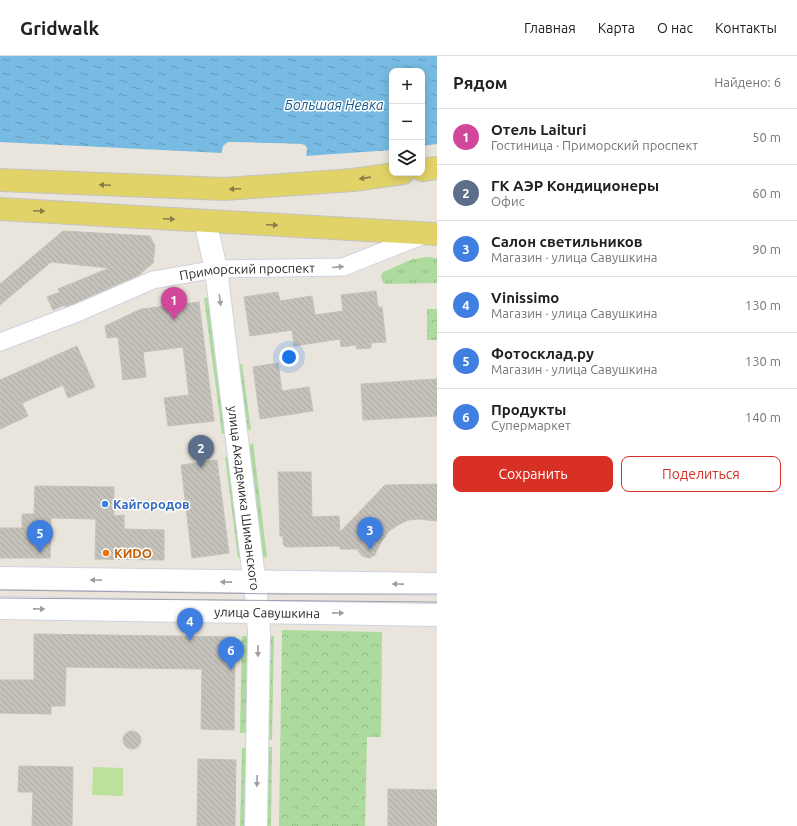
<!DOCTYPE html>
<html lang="ru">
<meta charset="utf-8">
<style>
body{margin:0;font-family:Ubuntu,sans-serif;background:#f6f6f6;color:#202124}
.controls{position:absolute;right:12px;top:12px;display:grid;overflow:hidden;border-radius:8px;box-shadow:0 2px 10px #0003}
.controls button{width:36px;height:36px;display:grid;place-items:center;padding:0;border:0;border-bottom:1px solid #e0e0e0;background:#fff;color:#202124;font:20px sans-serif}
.you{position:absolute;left:289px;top:301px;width:14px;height:14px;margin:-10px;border:3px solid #fff;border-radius:50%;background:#1a73e8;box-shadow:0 0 0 6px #1a73e833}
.badge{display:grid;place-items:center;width:26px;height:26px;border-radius:50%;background:#d93025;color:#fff;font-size:13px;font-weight:700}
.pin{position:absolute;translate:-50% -33px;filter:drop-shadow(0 1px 2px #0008)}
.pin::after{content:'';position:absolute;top:21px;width:14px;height:12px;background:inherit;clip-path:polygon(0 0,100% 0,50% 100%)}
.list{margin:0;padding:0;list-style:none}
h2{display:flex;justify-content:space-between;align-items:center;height:52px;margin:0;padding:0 16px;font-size:17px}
h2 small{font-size:13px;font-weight:400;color:#757577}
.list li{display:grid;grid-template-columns:26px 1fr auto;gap:12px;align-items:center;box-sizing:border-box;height:56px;padding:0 16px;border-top:1px solid #e0e0e0}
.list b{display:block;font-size:15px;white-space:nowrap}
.list p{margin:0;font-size:13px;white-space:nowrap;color:#757577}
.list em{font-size:13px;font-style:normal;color:#757577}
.actions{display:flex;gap:8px;padding:12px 16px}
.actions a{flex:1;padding:9px 0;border:1px solid #d93025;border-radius:8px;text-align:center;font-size:14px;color:#d93025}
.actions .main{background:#d93025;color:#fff}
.icon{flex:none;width:22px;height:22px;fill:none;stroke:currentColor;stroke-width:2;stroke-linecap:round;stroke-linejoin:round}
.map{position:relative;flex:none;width:437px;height:770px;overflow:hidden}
header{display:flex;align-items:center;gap:24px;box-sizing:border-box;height:56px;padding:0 20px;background:#fff;border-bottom:1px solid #e0e0e0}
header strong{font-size:19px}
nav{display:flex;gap:22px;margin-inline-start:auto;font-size:14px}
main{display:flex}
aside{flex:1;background:#fff}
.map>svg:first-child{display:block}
.grass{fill:url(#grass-tufts)}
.forest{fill:url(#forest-crowns)}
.pitch{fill:#bbe29a}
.water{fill:url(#water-ripples)}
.pier{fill:#eae5dc}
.building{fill:url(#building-back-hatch);stroke:#c5c1b6}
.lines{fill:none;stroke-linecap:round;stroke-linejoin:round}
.minor-casing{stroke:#d1d2e0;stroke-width:19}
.tertiary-casing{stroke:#d1d2e0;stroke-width:24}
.secondary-casing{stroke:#d1d2e0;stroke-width:24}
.primary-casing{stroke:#c3c3c3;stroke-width:24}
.minor{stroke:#fff;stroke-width:17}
.tertiary{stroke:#fff;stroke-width:22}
.secondary{stroke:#fff;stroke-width:22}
.primary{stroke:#e2d368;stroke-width:22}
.tram{stroke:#9fa0b1;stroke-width:1}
.oneway{fill:#867e48}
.oneway2{fill:#9f9f9f}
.shop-dot{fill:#3f7fe0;stroke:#fff;stroke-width:1.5}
.food-dot{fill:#e8710a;stroke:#fff;stroke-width:1.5}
.labels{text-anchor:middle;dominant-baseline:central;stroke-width:3;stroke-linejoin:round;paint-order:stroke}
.street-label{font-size:13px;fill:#292929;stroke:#fff}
.shop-label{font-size:13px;font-weight:bold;fill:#366cbe;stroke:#fff;text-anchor:start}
.food-label{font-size:13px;font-weight:bold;fill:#c56008;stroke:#fff;text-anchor:start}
.water-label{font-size:14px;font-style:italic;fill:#1a588b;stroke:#fff}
</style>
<header>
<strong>Gridwalk</strong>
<nav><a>Главная</a><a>Карта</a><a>О нас</a><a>Контакты</a></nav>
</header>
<main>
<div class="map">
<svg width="437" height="770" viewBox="0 0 437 770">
<defs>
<pattern id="grass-tufts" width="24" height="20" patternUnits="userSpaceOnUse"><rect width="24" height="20" fill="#acdb9d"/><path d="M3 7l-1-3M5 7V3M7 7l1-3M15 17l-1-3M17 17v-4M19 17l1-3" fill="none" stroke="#94bc87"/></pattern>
<pattern id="forest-crowns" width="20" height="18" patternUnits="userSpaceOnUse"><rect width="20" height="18" fill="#acdb9d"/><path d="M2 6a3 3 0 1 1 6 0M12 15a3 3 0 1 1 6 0" fill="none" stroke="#94bc87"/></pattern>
<pattern id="water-ripples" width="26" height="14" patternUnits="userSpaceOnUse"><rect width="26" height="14" fill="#78bbe2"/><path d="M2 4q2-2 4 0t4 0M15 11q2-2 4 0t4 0" fill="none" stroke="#6298b7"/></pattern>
<pattern id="building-back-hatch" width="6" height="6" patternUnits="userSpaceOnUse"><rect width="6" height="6" fill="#c5c2bb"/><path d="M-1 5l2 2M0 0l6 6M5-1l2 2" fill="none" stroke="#a9a7a1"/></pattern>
</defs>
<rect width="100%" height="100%" fill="#eae5dc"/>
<path class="grass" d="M427,201l10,1v25l-52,1 -2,-1 -2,-7 2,-4 30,-13z
M204,242h6l18,135 -6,1z
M242,308l9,66 -6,-1 -8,-64z
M253,387l14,114 -6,1 -14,-110z
M231,400l13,102h-6l-13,-101z
M242,580h7l-2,97h-7z
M267,580h7l-2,104 -7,-1z
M265,691h7l-1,79h-7z
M242,692h5l-2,78h-5z"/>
<path class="forest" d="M427,253h10v31h-10z
M282,574l100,2 -1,105h-14l-2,89h-86z"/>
<path class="pitch" d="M93,711l30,1v28l-31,-1z"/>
<path class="water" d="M0,0h437v88l-15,2v-75h-30v79l-86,6 1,-8 -6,-4 -73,-2 -6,7v4l-222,-11z"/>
<path class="pier" d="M228,86l73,2 4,1 2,3 -1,8h-2l1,-7 -4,-3 -72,-2 -4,3 -1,7 -2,-1 1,-7z"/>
<path class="building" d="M63,175l87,5 5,10 -2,17 -14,12 -66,29 -7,3 -1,-2 -12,5 -6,-13 13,-5 -2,-3 51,-21 -58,-6 -51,43v-21z
M376,235l2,16h4l4,35 -15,1v5l-14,1 -1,-4 -15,2 -1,-8 -46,7 -2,-16 -42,6 -6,-39 34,-5 2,9 32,-5 3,19 28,-4 -2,-16z
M199,246l15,119 -46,5 -4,-28 25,-3 -6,-48 -40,5 3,25 -23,3 -5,-43 -11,1 -2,-12 36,-17z
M77,290l18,41 -27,11 -5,-13 -41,18 6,13 -28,13v-49z
M278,307l4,28 27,-4 4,24 -53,8 -7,-52z
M437,323v37l-74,4 -2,-36z
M217,404l12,93 -37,5 -11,-93z
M278,416h33l1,45 27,-1 1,16 45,-47 52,-1v37l-18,-2 -11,1 -10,5 -9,6 -9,13 -5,11 -6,3 -7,-2 -5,-7h-17v-3l-54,1 -3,-3v-8h-3z
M35,430l79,1v29l10,-1v14l40,1v30l-69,-1 1,-40 -45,-1 -1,40h-50v-30h22v-14h12z
M34,578l201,3 -1,93 -33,-1 1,-60 -136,-2 -1,39h-14v8l-51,-1v-33h34z
M123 684a9 9 0 1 1 18 0a9 9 0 1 1-18 0Z
M198,703l38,1 -1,66h-38z
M19,710l54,1 -1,59h-40l1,-34h-15z
M388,733l49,1v36h-49z"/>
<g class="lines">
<g class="minor-casing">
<g id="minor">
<path id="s1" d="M0,286l77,-29 76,-33 63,-11 127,-2 81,-32"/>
</g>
</g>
<g class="tertiary-casing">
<g id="tertiary">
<path id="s2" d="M205,165l11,48 40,325 3,37 -3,195"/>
</g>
</g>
<g class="secondary-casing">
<g id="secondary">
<path d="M0,522l437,6"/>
<path id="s3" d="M0,552l437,7"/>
</g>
</g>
<g class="primary-casing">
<path id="primary" d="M422,114l15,-2
M0,124l225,9 128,-9 50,-7
M0,153l437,25"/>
</g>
<use href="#minor" class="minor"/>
<use href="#tertiary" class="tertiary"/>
<use href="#secondary" class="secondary"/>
<use href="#primary" class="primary"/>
<path class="tram" d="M0,534l278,4h159
M0,542l437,4"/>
</g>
<defs><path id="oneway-solid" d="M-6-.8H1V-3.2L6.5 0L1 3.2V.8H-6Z"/></defs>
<g class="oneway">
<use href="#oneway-solid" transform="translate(365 122) rotate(172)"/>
<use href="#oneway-solid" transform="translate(105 129) rotate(-178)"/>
<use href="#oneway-solid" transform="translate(235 133) rotate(177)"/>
<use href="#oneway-solid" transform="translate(39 155) rotate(3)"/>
<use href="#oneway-solid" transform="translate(169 163) rotate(3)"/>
<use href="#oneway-solid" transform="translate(272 169) rotate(3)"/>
</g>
<g class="oneway2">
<use href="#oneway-solid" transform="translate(338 211) rotate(-5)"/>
<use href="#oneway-solid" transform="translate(220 244) rotate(82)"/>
<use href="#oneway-solid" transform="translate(96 524) rotate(-179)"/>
<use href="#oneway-solid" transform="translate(226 526) rotate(-179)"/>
<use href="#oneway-solid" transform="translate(398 528) rotate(-179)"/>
<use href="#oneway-solid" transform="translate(39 553) rotate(1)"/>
<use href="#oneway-solid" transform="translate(338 557) rotate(1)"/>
<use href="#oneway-solid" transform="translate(258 595) rotate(91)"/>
<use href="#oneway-solid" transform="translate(257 725) rotate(91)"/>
</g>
<circle class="shop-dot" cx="105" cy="448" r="4"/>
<circle class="food-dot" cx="106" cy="497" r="4"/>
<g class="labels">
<g class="street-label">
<text stroke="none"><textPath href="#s1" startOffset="260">Приморский проспект</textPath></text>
<text stroke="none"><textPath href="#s2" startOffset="280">улица Академика Шиманского</textPath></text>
<text stroke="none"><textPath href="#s3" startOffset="267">улица Савушкина</textPath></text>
</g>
<g class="shop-label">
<text x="113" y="448">Кайгородов</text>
</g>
<g class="food-label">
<text x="114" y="497">КИDO</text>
</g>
<g class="water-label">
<text x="334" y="49">Большая Невка</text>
</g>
</g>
</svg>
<div class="controls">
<button>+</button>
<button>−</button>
<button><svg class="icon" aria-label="layers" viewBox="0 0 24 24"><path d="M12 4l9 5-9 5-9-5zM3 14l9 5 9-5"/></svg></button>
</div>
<div class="you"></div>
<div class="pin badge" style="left:174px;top:264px;background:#d1479c">1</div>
<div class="pin badge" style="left:201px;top:412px;background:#5c6f8a">2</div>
<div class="pin badge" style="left:370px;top:494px;background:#3f7fe0">3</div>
<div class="pin badge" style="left:190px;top:585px;background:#3f7fe0">4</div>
<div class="pin badge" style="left:40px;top:497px;background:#3f7fe0">5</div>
<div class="pin badge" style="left:231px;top:614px;background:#3f7fe0">6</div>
</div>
<aside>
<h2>Рядом<small>Найдено: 6</small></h2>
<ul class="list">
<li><span class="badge" style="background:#d1479c">1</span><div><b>Отель Laituri</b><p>Гостиница · Приморский проспект</p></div><em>50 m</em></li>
<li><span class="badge" style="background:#5c6f8a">2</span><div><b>ГК АЭР Кондиционеры</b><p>Офис</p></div><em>60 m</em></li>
<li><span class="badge" style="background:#3f7fe0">3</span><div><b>Салон светильников</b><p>Магазин · улица Савушкина</p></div><em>90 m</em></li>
<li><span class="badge" style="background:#3f7fe0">4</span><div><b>Vinissimo</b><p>Магазин · улица Савушкина</p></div><em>130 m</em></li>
<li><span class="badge" style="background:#3f7fe0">5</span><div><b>Фотосклад.ру</b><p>Магазин · улица Савушкина</p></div><em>130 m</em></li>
<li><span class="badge" style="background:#3f7fe0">6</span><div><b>Продукты</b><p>Супермаркет</p></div><em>140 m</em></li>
</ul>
<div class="actions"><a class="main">Сохранить</a><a>Поделиться</a></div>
</aside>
</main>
